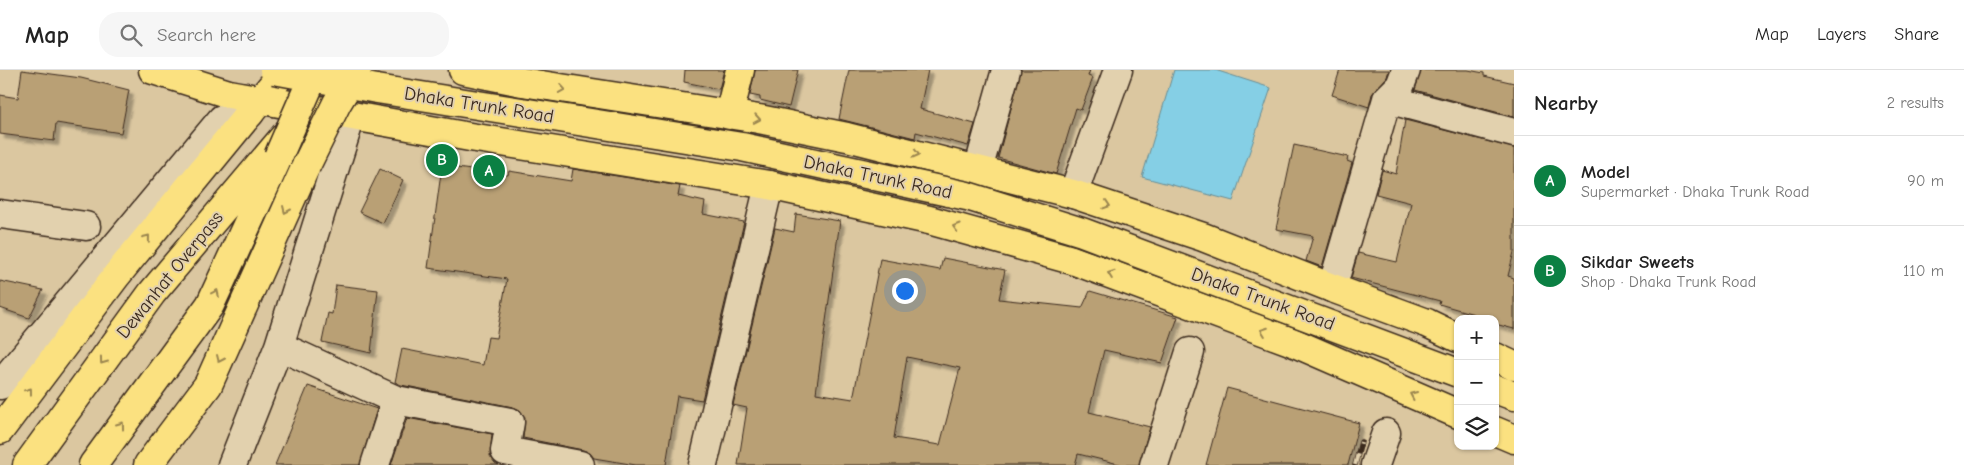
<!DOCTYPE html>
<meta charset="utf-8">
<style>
body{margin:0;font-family:"Comic Neue",sans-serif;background:#f6f6f6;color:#222}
.controls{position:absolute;right:15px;bottom:15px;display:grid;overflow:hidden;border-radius:10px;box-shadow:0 1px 4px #0004}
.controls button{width:45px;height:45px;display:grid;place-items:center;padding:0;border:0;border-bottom:1px solid #e0e0e0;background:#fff;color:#222;font:25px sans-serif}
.you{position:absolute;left:904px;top:220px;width:18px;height:18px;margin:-12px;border:4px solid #fff;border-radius:50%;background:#1a73e8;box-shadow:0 0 0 8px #1a73e833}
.badge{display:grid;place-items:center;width:32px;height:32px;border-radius:50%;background:#0b8043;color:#fff;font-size:16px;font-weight:700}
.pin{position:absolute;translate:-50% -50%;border:2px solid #fff;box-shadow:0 1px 5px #0006}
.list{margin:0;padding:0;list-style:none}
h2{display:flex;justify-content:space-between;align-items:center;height:65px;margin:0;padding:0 20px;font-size:21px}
h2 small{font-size:16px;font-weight:400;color:#767676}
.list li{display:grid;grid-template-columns:32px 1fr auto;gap:15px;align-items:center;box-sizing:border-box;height:90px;padding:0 20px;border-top:1px solid #e0e0e0}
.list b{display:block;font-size:19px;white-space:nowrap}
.list p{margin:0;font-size:16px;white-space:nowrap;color:#767676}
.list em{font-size:16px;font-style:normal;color:#767676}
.icon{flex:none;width:28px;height:28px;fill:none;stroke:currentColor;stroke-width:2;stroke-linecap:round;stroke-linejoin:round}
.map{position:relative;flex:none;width:1514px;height:395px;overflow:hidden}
header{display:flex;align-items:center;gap:30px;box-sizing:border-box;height:70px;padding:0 25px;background:#fff;border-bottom:1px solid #e0e0e0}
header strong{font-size:24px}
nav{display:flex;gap:28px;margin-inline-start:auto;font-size:18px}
.search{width:350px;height:45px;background:#f6f6f6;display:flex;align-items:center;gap:12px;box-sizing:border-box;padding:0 18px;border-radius:20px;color:#767676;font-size:19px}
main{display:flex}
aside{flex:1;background:#fff}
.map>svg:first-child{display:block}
.water{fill:#85cfe5;stroke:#678d95}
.building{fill:#b9a075;stroke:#3b2a1e;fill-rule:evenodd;filter:url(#shadow)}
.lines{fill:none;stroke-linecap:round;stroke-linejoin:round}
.minor-casing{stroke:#3b2a1e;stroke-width:31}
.major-casing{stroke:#3b2a1e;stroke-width:31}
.highway-casing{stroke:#3b2a1e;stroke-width:31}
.minor{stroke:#e2d1ae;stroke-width:28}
.major{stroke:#fbe180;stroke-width:28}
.highway{stroke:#fbe180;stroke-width:28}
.rail-casing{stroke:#3b2a1e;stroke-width:5.5}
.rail{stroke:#e2d1ae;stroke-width:4;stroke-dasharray:11;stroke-linecap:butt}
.major-bridge-casing{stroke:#3b2a1e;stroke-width:31;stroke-linecap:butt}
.highway-bridge-casing{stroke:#3b2a1e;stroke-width:31;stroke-linecap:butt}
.major-bridge{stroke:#fbe180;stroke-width:28}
.highway-bridge{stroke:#fbe180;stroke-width:28}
.oneway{stroke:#9b864f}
.labels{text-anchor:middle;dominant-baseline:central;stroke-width:4;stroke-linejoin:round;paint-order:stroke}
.street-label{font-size:19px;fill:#3b2a1e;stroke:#e2d1ae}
</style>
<header>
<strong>Map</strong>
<div class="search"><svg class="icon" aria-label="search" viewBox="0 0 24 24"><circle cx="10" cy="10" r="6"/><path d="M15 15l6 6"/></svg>Search here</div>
<nav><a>Map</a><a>Layers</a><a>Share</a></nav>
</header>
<main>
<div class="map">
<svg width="1514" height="395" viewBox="0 0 1514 395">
<defs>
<filter id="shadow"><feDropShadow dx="4.5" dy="4.5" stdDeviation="1" flood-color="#0004"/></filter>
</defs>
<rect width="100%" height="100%" fill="#dbc7a0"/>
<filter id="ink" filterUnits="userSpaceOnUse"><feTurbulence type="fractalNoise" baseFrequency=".02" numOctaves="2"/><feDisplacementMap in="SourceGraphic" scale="10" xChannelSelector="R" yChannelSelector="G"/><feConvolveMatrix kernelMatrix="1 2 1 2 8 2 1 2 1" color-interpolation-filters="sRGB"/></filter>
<g filter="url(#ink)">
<path class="water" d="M1174,0h41l56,18 -38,113 -91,-24z"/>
<path class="building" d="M22,0l59,8 48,12 -8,43 -65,-10 -2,18 -54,-7v-39l18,3z
M685,0h39l-5,19 -35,-7z
M755,0h43l-9,37 -29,-7v-3l-10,-2z
M849,0h79l-8,39 55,15 -7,22 -52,-14 -1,6 -76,-19z
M1021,0h69l-2,6 5,2 -12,32 -5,-2 -20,66 -58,-16z
M1340,0h49l-2,7 -15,17 -3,13 -37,-12z
M1421,0h47l16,3v3l30,7v34l-99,-27z
M1405,50l109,28v104l-6,24 6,2v51l-19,-5v-5l-22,-1 1,-4 -35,-10 1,-3 -89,-23 7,-25 39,9 14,-59 -35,-9 6,-24 14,4z
M1294,75l54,12 -1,4 5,2 -30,104 -16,-6 7,-25 -37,-7z
M442,96l66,9 1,-4 62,10 2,-12 107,17 -2,10 27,6 -2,12 41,8 -42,178 -25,-4 -11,69h-30l-42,-7 -4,-5 -7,-3 -60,-12 2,-21 -5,-7 -7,-3 -112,-22 -6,-3 7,-33 81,16 5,-28 8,1 11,-59 -79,-11z
M380,99l23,11 -20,43 -24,-11z
M796,144l44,7 -24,172 37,6 27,-140 60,11 3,-12 62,12 -6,29 83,9 8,-17 88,26 -16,46 -58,-13 -15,62 61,15 -11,38h-16l-45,-11 -3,11h-337l9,-57 -14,-3 42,-177 19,4zM907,287l53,11 -20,77 -46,-7z
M0,211l43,9 -14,28 -29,-10z
M336,215l42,5 -7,63 -49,-11 6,-29 4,1z
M308,316l69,23 -17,56h-85z
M1227,318l132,35 -11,42h-142z
M407,348l85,16 -2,22 5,7 4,2h-108z"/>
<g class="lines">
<g class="minor-casing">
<path id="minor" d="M1406,0l-6,16 -13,13 127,34
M978,100l28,-100
M1073,124l45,-124
M0,144l86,12
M1332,218l55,-189
M279,276l117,54 -21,65
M0,315l222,-266 28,-6
M396,330l114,22 -5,29 75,14
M232,395l47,-119 72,-230
M703,395l66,-280
M1154,395l36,-113
M1375,395l11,-32"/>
</g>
<g class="major-casing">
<path id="major" d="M153,0l76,24 241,43 299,48 160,35 143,40 218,81 168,73
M463,0l59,12 237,37 88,18 226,57 130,43 129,51 95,35 31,15
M729,45l11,-45
M1495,287l19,9
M1495,319l19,7
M1495,361l19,8"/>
</g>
<g class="highway-casing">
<path id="highway" d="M0,360l116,-154 169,-206
M27,395l125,-172 136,-161
M93,395l117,-160 66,-143
M148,395l60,-80 98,-219"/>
</g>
<use href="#minor" class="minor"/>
<use href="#major" class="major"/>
<use href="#highway" class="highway"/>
<g class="rail-casing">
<path id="rail" d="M1355,395l6,-23"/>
</g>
<use href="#rail" class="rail"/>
<g class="major-bridge-casing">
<path id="major-bridge" d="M274,0l103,19 365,58 225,49 115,36 376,141"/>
</g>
<g class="highway-bridge-casing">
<path id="highway-bridge" d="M278,87l31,-71 10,-16
M306,96l31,-63 20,-33"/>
</g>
<use href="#major-bridge" class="major-bridge"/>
<use href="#highway-bridge" class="highway-bridge"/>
</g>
<defs><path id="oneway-chevron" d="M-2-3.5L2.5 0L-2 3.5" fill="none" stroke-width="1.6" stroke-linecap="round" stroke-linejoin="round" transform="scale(1.25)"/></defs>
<g class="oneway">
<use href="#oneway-chevron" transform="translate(562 19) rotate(9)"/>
<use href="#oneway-chevron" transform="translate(757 49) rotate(10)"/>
<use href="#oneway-chevron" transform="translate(916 84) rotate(14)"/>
<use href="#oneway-chevron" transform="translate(1107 135) rotate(18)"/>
<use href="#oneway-chevron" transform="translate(286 140) rotate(114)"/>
<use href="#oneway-chevron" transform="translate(956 157) rotate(-164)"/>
<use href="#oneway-chevron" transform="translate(147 168) rotate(-51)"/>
<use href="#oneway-chevron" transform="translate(1111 204) rotate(-160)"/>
<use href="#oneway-chevron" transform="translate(216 223) rotate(-65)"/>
<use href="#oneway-chevron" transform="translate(1264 261) rotate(-160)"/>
<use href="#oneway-chevron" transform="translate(220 289) rotate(114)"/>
<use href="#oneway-chevron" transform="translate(103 291) rotate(126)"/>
<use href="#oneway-chevron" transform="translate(29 321) rotate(-53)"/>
<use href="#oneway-chevron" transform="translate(1413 325) rotate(-156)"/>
<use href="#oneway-chevron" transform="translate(121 355) rotate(-54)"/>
</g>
</g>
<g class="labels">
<g class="street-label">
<text transform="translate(479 35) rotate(9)">Dhaka Trunk Road</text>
<text transform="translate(878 107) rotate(12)">Dhaka Trunk Road</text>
<text transform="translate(170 205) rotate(-51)">Dewanhat Overpass</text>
<text transform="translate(1263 229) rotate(20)">Dhaka Trunk Road</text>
</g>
</g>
</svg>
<div class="controls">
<button>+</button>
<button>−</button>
<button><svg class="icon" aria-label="layers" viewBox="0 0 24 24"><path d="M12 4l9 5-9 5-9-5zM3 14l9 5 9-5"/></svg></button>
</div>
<div class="you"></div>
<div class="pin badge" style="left:489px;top:101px">A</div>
<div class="pin badge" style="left:442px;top:90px">B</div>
</div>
<aside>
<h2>Nearby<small>2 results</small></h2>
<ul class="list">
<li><span class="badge">A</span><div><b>Model</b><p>Supermarket · Dhaka Trunk Road</p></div><em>90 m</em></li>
<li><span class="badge">B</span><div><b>Sikdar Sweets</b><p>Shop · Dhaka Trunk Road</p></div><em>110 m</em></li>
</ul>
</aside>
</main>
